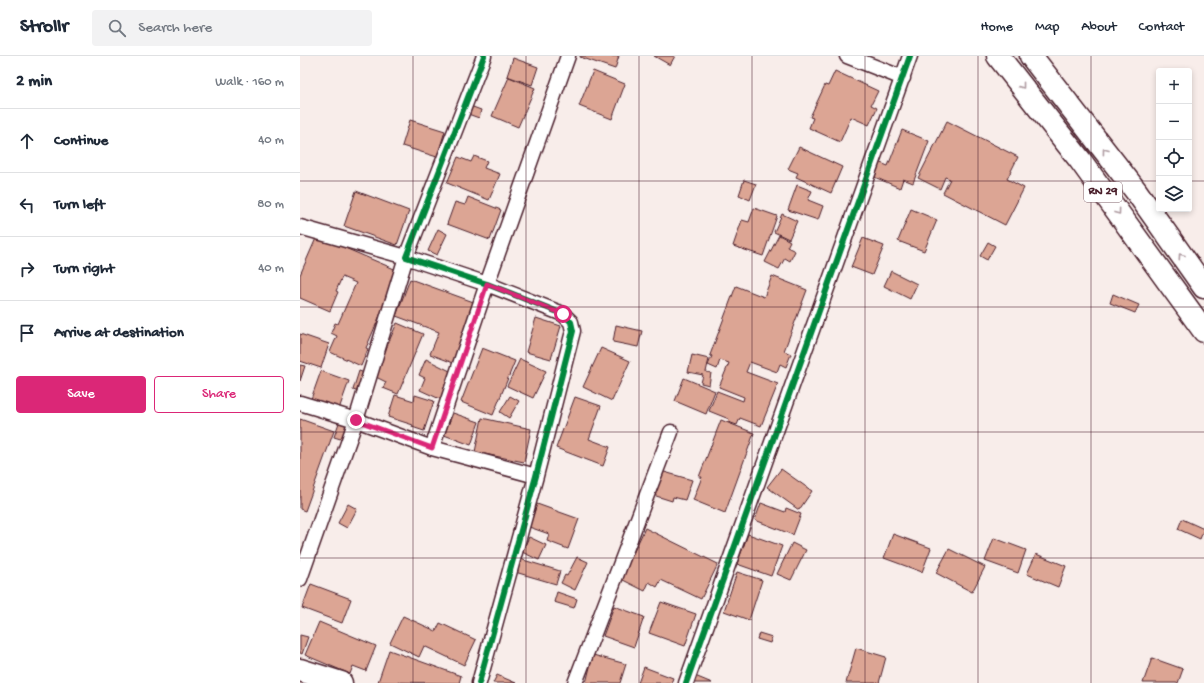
<!DOCTYPE html>
<meta charset="utf-8">
<style>
body{margin:0;font-family:"Gochi Hand",sans-serif;background:#f2f2f3;color:#1f2937}
.controls{position:absolute;right:12px;top:12px;display:grid;overflow:hidden;border-radius:4px;box-shadow:0 2px 6px #0003}
.controls button{width:36px;height:36px;display:grid;place-items:center;padding:0;border:0;border-bottom:1px solid #e0e1e3;background:#fff;color:#1f2937;font:20px sans-serif}
.stop{position:absolute;width:12px;height:12px;margin:-9px;border:3px solid #db2777;border-radius:50%;background:#fff}
.stop.end{background:#db2777;border-color:#fff;box-shadow:0 1px 4px #0008}
.list{margin:0;padding:0;list-style:none}
h2{display:flex;justify-content:space-between;align-items:center;height:52px;margin:0;padding:0 16px;font-size:17px}
h2 small{font-size:13px;font-weight:400;color:#747a83}
.list li{display:grid;grid-template-columns:26px 1fr auto;gap:12px;align-items:center;box-sizing:border-box;height:64px;padding:0 16px;border-top:1px solid #e0e1e3}
.list b{display:block;font-size:15px;white-space:nowrap}
.list em{font-size:13px;font-style:normal;color:#747a83}
.actions{display:flex;gap:8px;padding:12px 16px}
.actions a{flex:1;padding:9px 0;border:1px solid #db2777;border-radius:4px;text-align:center;font-size:14px;color:#db2777}
.actions .main{background:#db2777;color:#fff}
.icon{flex:none;width:22px;height:22px;fill:none;stroke:currentColor;stroke-width:2;stroke-linecap:round;stroke-linejoin:round}
.map{position:relative;flex:none;width:904px;height:627px;overflow:hidden}
header{display:flex;align-items:center;gap:24px;box-sizing:border-box;height:56px;padding:0 20px;background:#fff;border-bottom:1px solid #e0e1e3}
header strong{font-size:19px}
nav{display:flex;gap:22px;margin-inline-start:auto;font-size:14px}
.search{width:280px;height:36px;background:#f2f2f3;display:flex;align-items:center;gap:10px;box-sizing:border-box;padding:0 14px;border-radius:4px;color:#747a83;font-size:15px}
main{display:flex}
aside{flex:1;background:#fff}
.map>svg:first-child{display:block}
.building{fill:#dca594;stroke:#4a1f2b}
.lines{fill:none;stroke-linecap:round;stroke-linejoin:round}
.street-casing{stroke:#4a1f2b;stroke-width:17}
.primary-casing{stroke:#4a1f2b;stroke-width:25}
.highway-casing{stroke:#4a1f2b;stroke-width:25}
.street{stroke:#fff;stroke-width:14}
.primary{stroke:#fff;stroke-width:22}
.highway{stroke:#fff;stroke-width:22}
.cycleway-casing{stroke:#fff;stroke-width:8}
.cycleway{stroke:#00873e;stroke-width:6}
.oneway{stroke:#ae9aa0}
.route{stroke:#db2777;stroke-width:5}
.grid{fill:none;stroke:#4a1f2b;stroke-width:1;stroke-opacity:0.55}
.labels{text-anchor:middle;dominant-baseline:central;stroke-width:3.5;stroke-linejoin:round;paint-order:stroke}
.shield{fill:#fff;stroke:#80626b;stroke-width:1}
.shield-label{font-size:12px;font-weight:bold;fill:#4a1f2b}
</style>
<header>
<strong>Strollr</strong>
<div class="search"><svg class="icon" aria-label="search" viewBox="0 0 24 24"><circle cx="10" cy="10" r="6"/><path d="M15 15l6 6"/></svg>Search here</div>
<nav><a>Home</a><a>Map</a><a>About</a><a>Contact</a></nav>
</header>
<main>
<aside>
<h2>2 min<small>Walk · 160 m</small></h2>
<ul class="list">
<li><svg class="icon" aria-label="ahead" viewBox="0 0 24 24"><path d="M12 20V5M6 11l6-6 6 6"/></svg><div><b>Continue</b></div><em>40 m</em></li>
<li><svg class="icon" aria-label="left" viewBox="0 0 24 24"><path d="M17 20v-9H6M10 6l-5 5 5 5"/></svg><div><b>Turn left</b></div><em>80 m</em></li>
<li><svg class="icon" aria-label="right" viewBox="0 0 24 24"><path d="M7 20v-9h11M14 6l5 5-5 5"/></svg><div><b>Turn right</b></div><em>40 m</em></li>
<li><svg class="icon" aria-label="arrive" viewBox="0 0 24 24"><path d="M6 21V4h12l-3 4 3 4H6"/></svg><div><b>Arrive at destination</b></div></li>
</ul>
<div class="actions"><a class="main">Save</a><a>Share</a></div>
</aside>
<div class="map">
<svg width="904" height="627" viewBox="0 0 904 627">
<rect width="100%" height="100%" fill="#f8edea"/>
<filter id="ink" filterUnits="userSpaceOnUse"><feTurbulence type="fractalNoise" baseFrequency=".025" numOctaves="2"/><feDisplacementMap in="SourceGraphic" scale="8" xChannelSelector="R" yChannelSelector="G"/><feConvolveMatrix kernelMatrix="1 2 1 2 8 2 1 2 1" color-interpolation-filters="sRGB"/></filter>
<g filter="url(#ink)">
<path class="building" d="M280,0h39l-4,13 -35,-12z
M354,0h21l-5,9z
M213,2l25,9 -6,18 -25,-9z
M293,15l32,13 -13,35 -33,-13z
M535,15l43,20 -7,14 6,3 -8,17 -18,-8 -11,25 -31,-14 4,-10 -3,-1 15,-32 3,1z
M209,21l26,11 -17,39 -26,-11z
M170,50l11,4 -2,8 -11,-4z
M110,64l35,11 -8,26 -35,-11z
M647,65l71,36 -11,22 17,9 -19,37 -62,-32 7,-14 -5,-2 -5,12 -22,-11z
M602,74l27,11 -16,42 -10,-4 -3,9 -28,-12 6,-14 10,4z
M499,91l43,20 -11,26 -35,-16 2,-4 -10,-4z
M174,100l13,5 -3,7 16,6 -11,26 -42,-17 11,-26 13,5z
M444,124l12,4 -6,16 -11,-5z
M497,129l15,6 -4,9 15,6 -5,14 -30,-10z
M56,135l53,20 -12,34 -53,-19z
M168,141l33,13 -11,30 -43,-16 8,-22 10,3z
M454,152l23,8 -14,40 -30,-10 9,-26 7,2z
M611,153l26,11 -13,31 -26,-10z
M482,158l15,7 -8,18 -15,-7z
M138,173l9,5 -10,21 -9,-4z
M479,179l11,6 -3,6 8,4 -5,10 -5,-3 -6,11 -14,-7z
M17,180l82,35 -33,77 2,1 -7,17 -31,-14 7,-16 -6,-3 4,-10 3,1 18,-41 -14,-6 -6,14 2,1 -8,19 -30,-13v-23z
M563,182l21,8 -12,29 -21,-8z
M688,186l7,4 -8,14 -7,-4z
M591,215l26,13 -7,15 -26,-13z
M472,220l35,14 -23,61 7,3 -5,13 -6,-3 -3,8 -27,-10 -4,10 32,12 -17,42 -21,-8 -3,7 -9,-3 1,-3 -20,-8 8,-20 26,10 1,-4 -25,-10 10,-24 -9,-3 -3,9 -9,-4 4,-9 -2,-1 26,-69 28,11z
M110,223l69,25 -23,60 -26,-10 9,-22 -43,-16z
M813,238l26,11 -4,8 -25,-10z
M236,262l25,8 -10,33 -25,-7z
M97,267l26,11 -25,60 -15,-6 3,-6 -12,-6z
M316,269l26,6 -4,16 -25,-5z
M0,278l29,10 -8,24 -21,-7z
M182,292l33,13 -22,54 -32,-13z
M301,292l29,13 -18,40 -29,-14z
M392,299l17,4 -3,13 5,1 -2,12 -8,-2 2,-8 -15,-3z
M126,303l28,14 -12,27 -22,-10 5,-12 -6,-3z
M220,303l26,12 -13,27 -26,-12z
M0,309l5,1 -5,15z
M21,315l28,10 -10,28 -28,-10z
M59,315l6,2 -6,19 -6,-2z
M384,322l31,13 -9,23 -31,-13z
M95,339l19,6 1,-6 19,6 -10,30 -12,-4 1,-2 -25,-8z
M210,340l9,5 -10,17 -9,-6z
M275,341l26,9 -12,33 21,8 -7,19 -47,-18z
M153,357l26,9 -8,23 -27,-10z
M41,361l12,5 -6,19 -13,-4z
M182,362l49,11 -7,33 -49,-10z
M0,363l34,12 -29,80 -5,-2z
M421,364l33,13 -29,80 -32,-13 9,-23h-3z
M481,413l31,22 -13,19 -32,-23z
M361,415l31,9 -7,20 -12,-3 -1,4 -19,-6z
M461,447l24,9 1,-4 15,6 -8,21 -38,-15z
M48,448l9,5 -10,19 -9,-5z
M237,448l42,15 -11,30 -21,-8 2,-7 -20,-7z
M882,463l22,10 -4,10 -22,-10z
M345,472l73,36 -17,35 -40,-19 -4,7 -8,-5 -4,9 -24,-12z
M448,478l34,12 -11,30 -34,-12z
M593,478l38,14 -9,24 -38,-14z
M229,481l17,8 -7,15 -17,-8z
M694,482l32,12 -8,23 -33,-12z
M492,487l14,7 -15,30 -14,-6z
M649,493l36,18 -13,25 -36,-19z
M736,498l30,12 -8,21 -31,-13z
M277,501l11,5 -13,28 -14,-7 4,-8 2,1z
M220,503l40,12 -4,13 -41,-12z
M437,516l25,8 -13,40 -25,-9z
M11,528l40,15 -9,24 -40,-15z
M257,536l20,7 -3,9 -20,-6z
M361,546l35,12 -11,32 -36,-13z
M314,550l30,11 -10,30 -31,-11z
M103,560l33,15 4,-8 36,17 -12,25 -40,-19 -5,11 -29,-14z
M19,566l57,24 -10,25 -13,-5 -3,8 -45,-19z
M459,577l13,4 -2,6 -13,-4z
M0,579l8,2 -6,17 -2,-1z
M556,592l30,9 -7,26h-33z
M89,594l72,26 -2,7 -81,-1z
M293,599l33,9 -6,19h-34z
M852,602l31,11 -5,14h-35z
M344,611l29,11 -2,5h-33z
M197,619l19,8h-23z
M395,620l17,7h-20z"/>
<g class="lines">
<g class="street-casing">
<path id="street" d="M547,0l56,22
M0,171l106,30 -50,163 -56,159
M0,347l56,17 76,28 104,28
M132,392l55,-164 81,-228
M179,627l57,-207 37,-145 -2,-9 -8,-8 -76,-30 -81,-27 78,-201
M275,627l96,-251
M386,627l224,-627"/>
</g>
<g class="primary-casing">
<path id="primary" d="M0,614l41,13"/>
</g>
<g class="highway-casing">
<path id="highway" d="M698,0l82,104 124,171
M731,0l105,135 68,96"/>
</g>
<use href="#street" class="street"/>
<use href="#primary" class="primary"/>
<use href="#highway" class="highway"/>
<g class="cycleway-casing">
<path id="cycleway" d="M179,627l57,-207 37,-145 -2,-9 -8,-8 -76,-30 -81,-27 78,-201
M386,627l224,-627"/>
</g>
<use href="#cycleway" class="cycleway"/>
</g>
<defs><path id="oneway-chevron" d="M-2-3.5L2.5 0L-2 3.5" fill="none" stroke-width="1.6" stroke-linecap="round" stroke-linejoin="round"/></defs>
<g class="oneway">
<use href="#oneway-chevron" transform="translate(722 30) rotate(52)"/>
<use href="#oneway-chevron" transform="translate(805 95) rotate(-127)"/>
<use href="#oneway-chevron" transform="translate(818 156) rotate(54)"/>
<use href="#oneway-chevron" transform="translate(881 200) rotate(-125)"/>
</g>
</g>
<g class="lines" filter="url(#ink)">
<path class="route" d="M56,364l76,28 55,-164 76,30"/>
</g>
<path class="grid" d="M113,0v627M226,0v627M339,0v627M452,0v627M565,0v627M678,0v627M791,0v627M0,125h859M889,125h15M0,251h904M0,376h904M0,502h904"/>
<g class="labels">
<rect class="shield" x="784" y="126" width="38" height="20" rx="3"/>
<g class="shield-label">
<text x="803" y="136">RN 29</text>
</g>
</g>
</svg>
<div class="controls">
<button>+</button>
<button>−</button>
<button><svg class="icon" aria-label="locate" viewBox="0 0 24 24"><circle cx="12" cy="12" r="6"/><path d="M12 2v4M12 18v4M2 12h4M18 12h4"/></svg></button>
<button><svg class="icon" aria-label="layers" viewBox="0 0 24 24"><path d="M12 4l9 5-9 5-9-5zM3 14l9 5 9-5"/></svg></button>
</div>
<div class="stop" style="left:263px;top:258px"></div>
<div class="stop end" style="left:56px;top:364px"></div>
</div>
</main>
